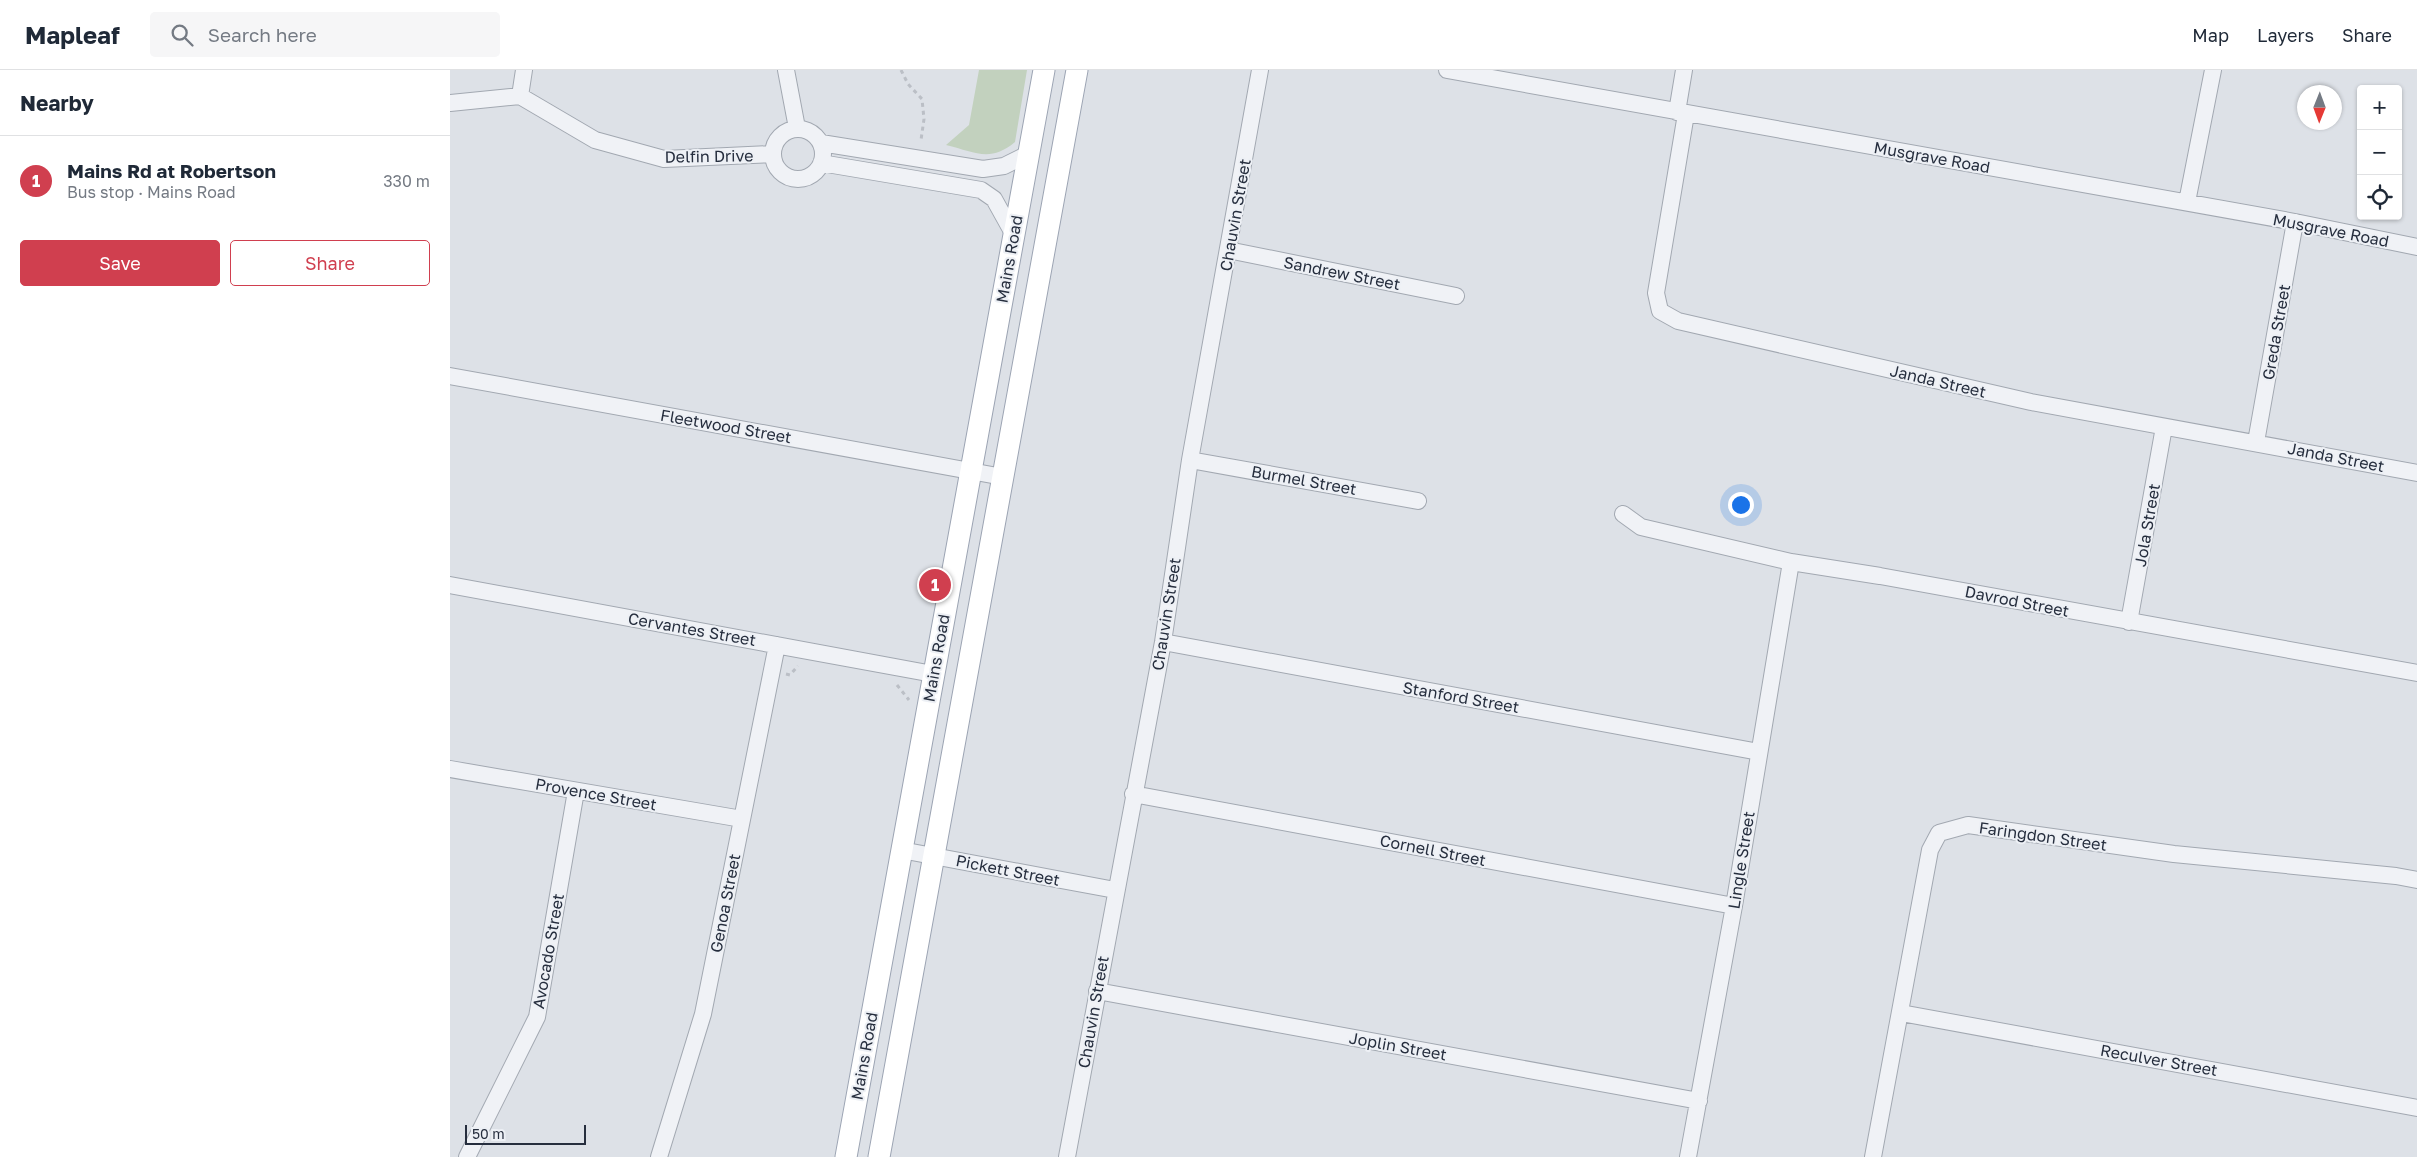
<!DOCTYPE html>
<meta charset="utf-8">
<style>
body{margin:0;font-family:"Golos Text",sans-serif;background:#f6f6f7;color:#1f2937}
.controls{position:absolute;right:15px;top:15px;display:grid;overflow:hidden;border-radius:5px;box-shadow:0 1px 4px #0004}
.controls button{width:45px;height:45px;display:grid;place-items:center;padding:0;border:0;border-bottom:1px solid #e0e1e3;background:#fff;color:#1f2937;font:25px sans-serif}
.compass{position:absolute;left:1847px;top:15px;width:45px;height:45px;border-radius:50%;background:#fff;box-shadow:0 1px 4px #0004;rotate:181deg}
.scale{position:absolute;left:15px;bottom:12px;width:121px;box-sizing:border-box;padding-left:5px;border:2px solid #262e3e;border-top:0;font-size:14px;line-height:18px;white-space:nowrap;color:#262e3e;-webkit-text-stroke:4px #edf0f5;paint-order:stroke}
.you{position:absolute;left:1290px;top:434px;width:18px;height:18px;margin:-12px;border:4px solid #fff;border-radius:50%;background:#1a73e8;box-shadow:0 0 0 8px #1a73e833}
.badge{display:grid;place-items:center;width:32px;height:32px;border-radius:50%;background:#d03f4f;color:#fff;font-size:16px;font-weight:700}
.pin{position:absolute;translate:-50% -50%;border:2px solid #fff;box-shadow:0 1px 5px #0006}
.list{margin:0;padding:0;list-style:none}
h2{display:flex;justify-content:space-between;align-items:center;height:65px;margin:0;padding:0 20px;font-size:21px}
h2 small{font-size:16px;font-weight:400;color:#747a83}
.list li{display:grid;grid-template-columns:32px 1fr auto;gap:15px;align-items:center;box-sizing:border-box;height:90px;padding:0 20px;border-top:1px solid #e0e1e3}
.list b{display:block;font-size:19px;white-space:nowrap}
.list p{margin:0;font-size:16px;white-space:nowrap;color:#747a83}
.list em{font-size:16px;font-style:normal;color:#747a83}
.actions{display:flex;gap:10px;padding:15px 20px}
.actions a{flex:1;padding:11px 0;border:1px solid #d03f4f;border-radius:5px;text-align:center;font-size:18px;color:#d03f4f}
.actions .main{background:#d03f4f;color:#fff}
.icon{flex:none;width:28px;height:28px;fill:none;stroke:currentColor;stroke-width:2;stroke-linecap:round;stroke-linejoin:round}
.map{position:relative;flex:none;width:1967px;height:1087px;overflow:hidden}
header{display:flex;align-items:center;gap:30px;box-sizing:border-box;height:70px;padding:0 25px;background:#fff;border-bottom:1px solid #e0e1e3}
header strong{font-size:24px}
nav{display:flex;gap:28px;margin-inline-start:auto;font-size:18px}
.search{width:350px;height:45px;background:#f6f6f7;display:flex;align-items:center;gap:12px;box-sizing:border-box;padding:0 18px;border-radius:5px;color:#747a83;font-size:19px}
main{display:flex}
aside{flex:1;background:#fff}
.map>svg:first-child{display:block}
.green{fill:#c2d1be}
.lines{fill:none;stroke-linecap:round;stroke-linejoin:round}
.minor-casing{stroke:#a2a8b1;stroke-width:18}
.major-casing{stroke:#9ca4b3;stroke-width:23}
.path{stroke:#bbbfc6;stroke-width:3;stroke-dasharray:4 4;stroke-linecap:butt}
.minor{stroke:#f0f2f6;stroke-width:16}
.major{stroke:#fff;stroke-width:21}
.labels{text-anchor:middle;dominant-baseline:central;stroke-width:4;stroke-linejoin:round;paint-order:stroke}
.street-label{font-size:16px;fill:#262e3e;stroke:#edf0f5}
</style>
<header>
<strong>Mapleaf</strong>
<div class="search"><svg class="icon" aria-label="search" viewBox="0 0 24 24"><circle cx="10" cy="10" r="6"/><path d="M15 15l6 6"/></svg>Search here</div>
<nav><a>Map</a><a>Layers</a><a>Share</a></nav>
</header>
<main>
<aside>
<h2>Nearby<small></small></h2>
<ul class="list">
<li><span class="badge">1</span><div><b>Mains Rd at Robertson</b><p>Bus stop · Mains Road</p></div><em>330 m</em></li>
</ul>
<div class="actions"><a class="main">Save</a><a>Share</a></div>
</aside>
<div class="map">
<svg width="1967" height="1087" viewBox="0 0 1967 1087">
<rect width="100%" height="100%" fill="#dde1e7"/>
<path class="green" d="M529,0h48l-12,72c-25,21 -40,10 -69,3l23,-20z"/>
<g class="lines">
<g class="minor-casing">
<path id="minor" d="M336,0l11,58
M997,0l848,152 122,25
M70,26l4,-26
M0,33l70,-7 75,44 69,19 108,-5
M1227,42l7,-42
M1236,44l-30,179 4,18 18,10 353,81 386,71
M323 84a25 25 0 1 1 50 0a25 25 0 1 1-50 0Z
M371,73l162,26 21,-3 24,-12
M371,93l160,27 13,9 20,36
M1737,132l26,-132
M778,180l228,46
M0,306l553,101
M1806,372l39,-220
M740,390l228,41
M1173,444l18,13 150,35 89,14 537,97
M0,515l483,89
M1679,552l35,-195
M713,572l596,110
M0,699l292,50
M683,724l601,112
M451,780l214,40
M647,921l602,110
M1451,943l516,95
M17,1087l70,-140 39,-226
M209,1087l44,-143 74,-369
M617,1087l96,-515 27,-182 70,-390
M1238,1087l46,-251 57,-344
M1423,1087l57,-307 9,-17 29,-8 206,29 222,22 21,4"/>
</g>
<g class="major-casing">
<path id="major" d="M396,1087l198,-1087
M429,1087l198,-1087"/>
</g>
<path class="path" d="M451,0l7,14 14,15 2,20 -3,21
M336,604l4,1 8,-9
M447,615l12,15"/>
<use href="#minor" class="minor"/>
<use href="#major" class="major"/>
</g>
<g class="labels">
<g class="street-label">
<text transform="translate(259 86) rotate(-1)">Delfin Drive</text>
<text transform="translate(1482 87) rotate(10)">Musgrave Road</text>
<text transform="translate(785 145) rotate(-80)">Chauvin Street</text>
<text transform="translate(1881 160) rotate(11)">Musgrave Road</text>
<text transform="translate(559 189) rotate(-80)">Mains Road</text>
<text transform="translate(892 203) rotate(11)">Sandrew Street</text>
<text transform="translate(1826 262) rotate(-80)">Greda Street</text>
<text transform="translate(1488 311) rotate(13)">Janda Street</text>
<text transform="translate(276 356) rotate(10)">Fleetwood Street</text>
<text transform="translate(1886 387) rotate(11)">Janda Street</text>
<text transform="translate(854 410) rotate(10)">Burmel Street</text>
<text transform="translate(1697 455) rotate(-80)">Jola Street</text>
<text transform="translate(1567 531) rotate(11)">Davrod Street</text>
<text transform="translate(716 544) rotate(-81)">Chauvin Street</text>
<text transform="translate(242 559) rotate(10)">Cervantes Street</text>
<text transform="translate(486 588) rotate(-80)">Mains Road</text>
<text transform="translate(1011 627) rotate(10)">Stanford Street</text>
<text transform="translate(146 724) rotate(10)">Provence Street</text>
<text transform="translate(1593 766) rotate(8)">Faringdon Street</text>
<text transform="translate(983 780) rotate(11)">Cornell Street</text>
<text transform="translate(1291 790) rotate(-81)">Lingle Street</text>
<text transform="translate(558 800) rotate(11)">Pickett Street</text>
<text transform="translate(275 833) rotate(-79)">Genoa Street</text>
<text transform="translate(98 881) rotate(-80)">Avocado Street</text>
<text transform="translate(643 942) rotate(-80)">Chauvin Street</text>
<text transform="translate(948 976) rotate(10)">Joplin Street</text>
<text transform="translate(414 986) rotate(-80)">Mains Road</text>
<text transform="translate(1709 990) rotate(10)">Reculver Street</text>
</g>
</g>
</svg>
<div class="controls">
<button>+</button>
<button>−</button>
<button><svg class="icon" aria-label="locate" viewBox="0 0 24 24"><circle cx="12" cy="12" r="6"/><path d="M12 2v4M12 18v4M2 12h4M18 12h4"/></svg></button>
</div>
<svg class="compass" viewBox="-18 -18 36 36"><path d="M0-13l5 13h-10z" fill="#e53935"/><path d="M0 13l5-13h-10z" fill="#747a83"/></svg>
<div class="scale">50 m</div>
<div class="you"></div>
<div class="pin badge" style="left:485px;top:515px">1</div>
</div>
</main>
